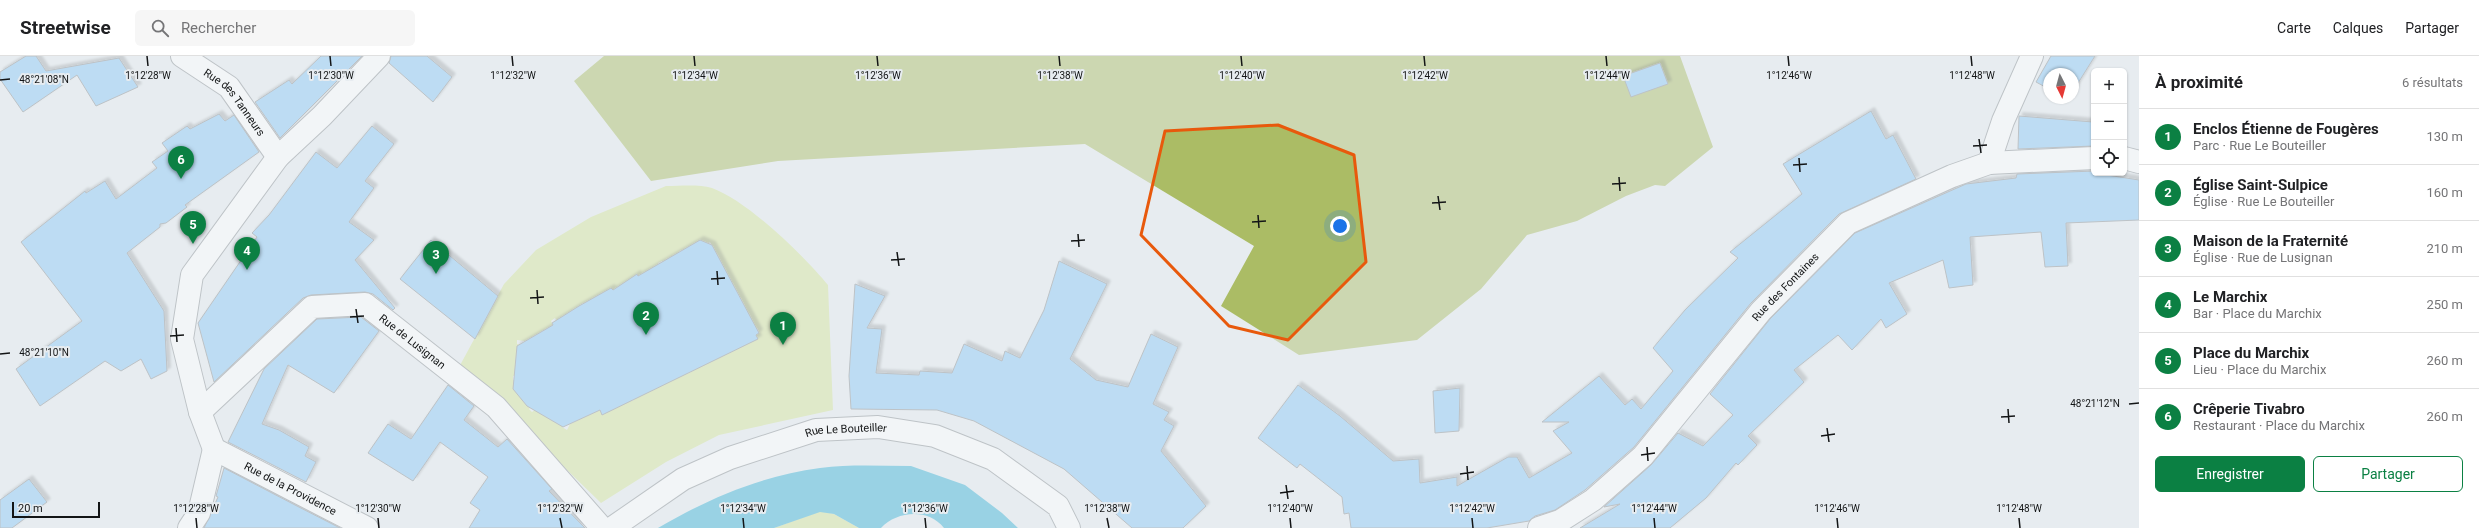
<!DOCTYPE html>
<html lang="fr">
<meta charset="utf-8">
<style>
body{margin:0;font-family:Roboto,sans-serif;background:#f6f6f6;color:#202124}
.controls{position:absolute;right:12px;top:12px;display:grid;overflow:hidden;border-radius:6px;box-shadow:0 1px 3px #0004}
.controls button{width:36px;height:36px;display:grid;place-items:center;padding:0;border:0;border-bottom:1px solid #e0e0e0;background:#fff;color:#202124;font:20px sans-serif}
.compass{position:absolute;left:2043px;top:12px;width:36px;height:36px;border-radius:50%;background:#fff;box-shadow:0 1px 3px #0004;rotate:174deg}
.scale{position:absolute;left:12px;bottom:10px;width:88px;box-sizing:border-box;padding-left:4px;border:2px solid #131516;border-top:0;font-size:11px;line-height:14px;white-space:nowrap;color:#131516;-webkit-text-stroke:3px #e7ecf0;paint-order:stroke}
.you{position:absolute;left:1340px;top:170px;width:14px;height:14px;margin:-10px;border:3px solid #fff;border-radius:50%;background:#1a73e8;box-shadow:0 0 0 6px #1a73e833}
.badge{display:grid;place-items:center;width:26px;height:26px;border-radius:50%;background:#0b8043;color:#fff;font-size:13px;font-weight:700}
.pin{position:absolute;translate:-50% -33px;filter:drop-shadow(0 1px 2px #0008)}
.pin::after{content:'';position:absolute;top:21px;width:14px;height:12px;background:inherit;clip-path:polygon(0 0,100% 0,50% 100%)}
.list{margin:0;padding:0;list-style:none}
h2{display:flex;justify-content:space-between;align-items:center;height:52px;margin:0;padding:0 16px;font-size:17px}
h2 small{font-size:13px;font-weight:400;color:#757577}
.list li{display:grid;grid-template-columns:26px 1fr auto;gap:12px;align-items:center;box-sizing:border-box;height:56px;padding:0 16px;border-top:1px solid #e0e0e0}
.list b{display:block;font-size:15px;white-space:nowrap}
.list p{margin:0;font-size:13px;white-space:nowrap;color:#757577}
.list em{font-size:13px;font-style:normal;color:#757577}
.actions{display:flex;gap:8px;padding:12px 16px}
.actions a{flex:1;padding:9px 0;border:1px solid #0b8043;border-radius:6px;text-align:center;font-size:14px;color:#0b8043}
.actions .main{background:#0b8043;color:#fff}
.icon{flex:none;width:22px;height:22px;fill:none;stroke:currentColor;stroke-width:2;stroke-linecap:round;stroke-linejoin:round}
.map{position:relative;flex:none;width:2139px;height:472px;overflow:hidden}
header{display:flex;align-items:center;gap:24px;box-sizing:border-box;height:56px;padding:0 20px;background:#fff;border-bottom:1px solid #e0e0e0}
header strong{font-size:19px}
nav{display:flex;gap:22px;margin-inline-start:auto;font-size:14px}
.search{width:280px;height:36px;background:#f6f6f6;display:flex;align-items:center;gap:10px;box-sizing:border-box;padding:0 14px;border-radius:6px;color:#757577;font-size:15px}
main{display:flex}
aside{flex:1;background:#fff}
.map>svg:first-child{display:block}
.green{fill:#d5e49a;fill-rule:evenodd}
.forest{fill:#abbc65}
.water{fill:#3bb2d5}
.building{fill:#89c7f5;stroke:#8a8f93;filter:url(#shadow)}
.lines{fill:none;stroke-linecap:round;stroke-linejoin:round}
.minor-casing{stroke:#8c9195;stroke-width:24}
.minor{stroke:#fff;stroke-width:22}
.marked{fill:none;stroke:#e8590c;stroke-width:3;stroke-linejoin:round}
.ticks{fill:none;stroke:#131516;stroke-width:1.5}
.labels{text-anchor:middle;dominant-baseline:central;stroke-width:4;stroke-linejoin:round;paint-order:stroke}
.street-label{font-size:11px;fill:#131516;stroke:#e7ecf0}
.ticks-label{font-size:10px;text-anchor:middle;fill:#131516;stroke:#e7ecf0;stroke-width:4;stroke-linejoin:round;paint-order:stroke}
</style>
<header>
<strong>Streetwise</strong>
<div class="search"><svg class="icon" aria-label="search" viewBox="0 0 24 24"><circle cx="10" cy="10" r="6"/><path d="M15 15l6 6"/></svg>Rechercher</div>
<nav><a>Carte</a><a>Calques</a><a>Partager</a></nav>
</header>
<main>
<div class="map">
<svg width="2139" height="472" viewBox="0 0 2139 472">
<defs>
<filter id="shadow"><feDropShadow dx="3.5" dy="-3.5" stdDeviation="1" flood-color="#0004"/></filter>
</defs>
<rect width="100%" height="100%" fill="#e7ecf0"/>
<path class="green" d="M666,130c14,0 33,-2 46,2 36,13 92,68 116,97l5,125 -114,25 -53,27 -65,41 -103,-100 -40,-34 46,-85 32,-34 55,-33zM698,185h4l4,3 4,-2 35,64 -4,2 12,21 4,-1 2,4 -3,3 2,4 -4,2 -2,-5 -19,15 -2,-1 -44,24 -3,-5 -24,18 -28,7 3,5 -3,2 -3,-6 -27,20 -2,-5 -30,14 -3,6 -5,-3 2,-5 -28,-13 -4,3 -3,-3 5,-5 -15,-23 -6,-1v-4l6,-1 3,-30 -5,-1v-4l8,1 28,-16 -2,-4 4,-3 3,5 24,-13 -2,-5 3,-2 4,5 24,-20 3,5 46,-25 -2,-5 4,-2 3,5 16,-9 -2,-6 4,-1 3,5z
M820,455l14,3 25,14h-85z"/>
<path class="forest" d="M604,0h1076l33,91 -48,39 -10,-1 -29,11 -49,25 -50,14 -46,54 -64,51 -118,15 -78,-49 33,-60 -169,-102 -307,17 -127,20 -77,-100z"/>
<path class="water" d="M911,410l54,19 37,28 16,15h-74c-16,-20 -47,-17 -63,0h-22l-25,-14 -14,-2 -46,16h-116c51,-30 103,-52 162,-60 30,-4 61,-2 91,-2z"/>
<path class="building" d="M26,0h10l10,15 73,-13 19,29 -42,19 -19,-31 -54,37 -23,-33v-7z
M321,0h41l-82,82 -25,-36 34,-22 3,4z
M391,0h36l25,21 -19,25 -44,-39z
M2051,0h44l-22,35v-17h-24v15l-13,-7z
M1660,7l8,21 -37,13 -8,-21z
M1871,55l15,28 7,-4 23,44 -77,35 -88,89 -117,144 -49,43 -30,20 -20,6 -6,5 -42,7h-136l-2,-15 -5,1 -2,-17 -42,-33 -3,4 -39,-30 40,-53 42,31 53,45 26,-2 1,24 37,-6v9l51,-29h9l12,21 43,-25 -19,-22 16,-9h-27l57,-46 26,29 7,-6 9,10 32,-38 -20,-23 32,-38 53,-52 -8,-6 72,-58 -19,-30z
M219,58l6,7 9,-6 25,37 -74,53 2,2 -21,16 -6,1v3l-33,26 37,58 3,60 -16,8 -10,-20 -20,12 -16,-10 -65,45 -24,-37 66,-48 -61,-79 64,-51 1,2 19,-12 11,18 41,-31 -5,-6 16,-11 -6,-8 25,-17 3,3z
M2019,60l74,6 1,24 -76,3z
M372,70l22,18 -29,37 9,7 -25,34 25,18 -19,20 40,48 -2,2 -20,-16 -8,-2 -54,3 -8,3 -89,84 -16,-59 59,-86 -5,-4 17,-18 47,-63 21,16z
M2094,115v2l45,7v40l-73,3 2,43 -23,1 -4,-35 -71,5 3,48 -24,3 -6,-28 -54,23 18,31 -21,14 -5,-9 -29,31 -14,-15 -44,35 10,12 -56,54 9,9 -19,20 -2,-2 -30,35 -36,30h-90l40,-24 -16,3 47,-42 27,-32 25,13 30,-31 -23,-21 60,-75 85,-86 111,-49 50,-6 1,-4z
M431,184l67,56 -23,43 -75,-60z
M700,184l12,5 47,88 -3,2 2,4 -156,76 -2,-5 -37,17 -36,-21 -14,-17 4,-43 36,-21 -1,-2 27,-17 32,-18 2,2 24,-16 1,2z
M1059,205l48,23 -37,75 26,21 32,7 23,-53 27,13 -25,57 16,8 -5,8 10,6 -13,25 45,55 -23,22h-51l-68,-59 -90,-48 -37,-11 -86,-1 -2,-33 6,-92 30,12 -18,32 15,1 -6,44 43,2 1,-4 32,2 12,-29 38,17 3,-10 15,7 24,-48z
M361,261l18,14 -45,62 -46,-28 -26,59 17,6 30,17 -4,9 11,6 -10,20 -78,-40 36,-73 53,-50z
M448,329l26,21 -10,14 34,27 9,-8 45,50 -3,2 36,37h-116l11,-18 -10,-7 18,-26 -48,-35 -27,39 -45,-28 20,-29 23,15z
M1460,332l-1,43 -24,2 -2,-42z
M224,412l71,37 45,23h-136l14,-31 -2,-1z
M29,423l18,23 -35,26h-12v-28z"/>
<g class="lines">
<g class="minor-casing">
<g id="minor">
<path id="s1" d="M182,0l47,31 49,70"/>
<path d="M2124,102l15,4"/>
<path d="M1989,107l14,-42 29,-65"/>
<path id="s2" d="M200,356l112,-105 53,-3 131,103 106,121"/>
<path d="M214,393l-14,-37 -18,-73 10,-64 86,-118 44,-41 57,-60"/>
<path id="s3" d="M214,393l153,79"/>
<path d="M189,472l10,-15 15,-64"/>
<path id="s4" d="M612,472l71,-49 47,-21 86,-28 62,-3 57,9 58,23 65,47 11,22"/>
<path id="s5" d="M1539,472l21,-7 33,-21 50,-44 118,-145 87,-88 104,-47 37,-13 105,-5"/>
</g>
</g>
<use href="#minor" class="minor"/>
</g>
<path d="M0 0H2139V472H0ZM1278,69l76,30 12,107 -78,78 -59,-14 -88,-91 24,-104z" fill="#e7ecf0" fill-opacity=".55" fill-rule="evenodd"/>
<path class="marked" d="M1278,69l76,30 12,107 -78,78 -59,-14 -88,-91 24,-104z"/>
<path class="ticks" d="M147,0l1,10M330,0l1,10M512,0l1,10M694,0l1,10M877,0l1,10M1059,0l1,10M1241,0l1,10M1424,0l1,10M1606,0l1,10M1788,0l1,10M1971,0l1,10M0,24l10,-1M1979,83l2,14M1973,90l14,-1M1799,102l1,14M1793,109l14,-1M1619,121l1,14M1612,128l14,-1M1438,140l2,14M1432,147l14,-1M1258,159l1,13M1252,166l14,-1M1078,178l1,13M1071,185l14,-1M897,196l2,14M891,204l14,-1M717,215l1,14M711,223l14,-1M537,234l1,14M530,242l14,-1M356,253l2,14M350,261l14,-1M176,272l1,14M170,280l14,-1M0,298l10,-1M2129,348l10,-1M2008,353l1,14M2001,361l14,-1M1827,372l2,14M1821,380l14,-2M1647,391l1,14M1641,399l14,-2M1467,410l1,14M1460,418l14,-2M1286,429l2,14M1280,437l14,-2M196,462l1,10M378,462l1,10M560,462l2,10M743,462l1,10M925,462l1,10M1107,462l2,10M1290,462l1,10M1472,462l1,10M1654,462l1,10M1837,462l1,10M2019,462l1,10"/>
<g class="labels">
<g class="street-label">
<text stroke="none"><textPath href="#s1" startOffset="71">Rue des Tanneurs</textPath></text>
<text stroke="none"><textPath href="#s5" startOffset="349">Rue des Fontaines</textPath></text>
<text stroke="none"><textPath href="#s2" startOffset="267">Rue de Lusignan</textPath></text>
<text stroke="none"><textPath href="#s4" startOffset="258">Rue Le Bouteiller</textPath></text>
<text stroke="none"><textPath href="#s3" startOffset="86">Rue de la Providence</textPath></text>
</g>
</g>
<g class="ticks-label">
<text x="148" y="23">1°12'28"W</text>
<text x="331" y="23">1°12'30"W</text>
<text x="513" y="23">1°12'32"W</text>
<text x="695" y="23">1°12'34"W</text>
<text x="878" y="23">1°12'36"W</text>
<text x="1060" y="23">1°12'38"W</text>
<text x="1242" y="23">1°12'40"W</text>
<text x="1425" y="23">1°12'42"W</text>
<text x="1607" y="23">1°12'44"W</text>
<text x="1789" y="23">1°12'46"W</text>
<text x="1972" y="23">1°12'48"W</text>
<text x="44" y="27">48°21'08"N</text>
<text x="44" y="300">48°21'10"N</text>
<text x="2095" y="351">48°21'12"N</text>
<text x="196" y="456">1°12'28"W</text>
<text x="378" y="456">1°12'30"W</text>
<text x="560" y="456">1°12'32"W</text>
<text x="743" y="456">1°12'34"W</text>
<text x="925" y="456">1°12'36"W</text>
<text x="1107" y="456">1°12'38"W</text>
<text x="1290" y="456">1°12'40"W</text>
<text x="1472" y="456">1°12'42"W</text>
<text x="1654" y="456">1°12'44"W</text>
<text x="1837" y="456">1°12'46"W</text>
<text x="2019" y="456">1°12'48"W</text>
</g>
</svg>
<div class="controls">
<button>+</button>
<button>−</button>
<button><svg class="icon" aria-label="locate" viewBox="0 0 24 24"><circle cx="12" cy="12" r="6"/><path d="M12 2v4M12 18v4M2 12h4M18 12h4"/></svg></button>
</div>
<svg class="compass" viewBox="-18 -18 36 36"><path d="M0-13l5 13h-10z" fill="#e53935"/><path d="M0 13l5-13h-10z" fill="#757577"/></svg>
<div class="scale">20 m</div>
<div class="you"></div>
<div class="pin badge" style="left:783px;top:289px">1</div>
<div class="pin badge" style="left:646px;top:279px">2</div>
<div class="pin badge" style="left:436px;top:218px">3</div>
<div class="pin badge" style="left:247px;top:214px">4</div>
<div class="pin badge" style="left:193px;top:188px">5</div>
<div class="pin badge" style="left:181px;top:123px">6</div>
</div>
<aside>
<h2>À proximité<small>6 résultats</small></h2>
<ul class="list">
<li><span class="badge">1</span><div><b>Enclos Étienne de Fougères</b><p>Parc · Rue Le Bouteiller</p></div><em>130 m</em></li>
<li><span class="badge">2</span><div><b>Église Saint-Sulpice</b><p>Église · Rue Le Bouteiller</p></div><em>160 m</em></li>
<li><span class="badge">3</span><div><b>Maison de la Fraternité</b><p>Église · Rue de Lusignan</p></div><em>210 m</em></li>
<li><span class="badge">4</span><div><b>Le Marchix</b><p>Bar · Place du Marchix</p></div><em>250 m</em></li>
<li><span class="badge">5</span><div><b>Place du Marchix</b><p>Lieu · Place du Marchix</p></div><em>260 m</em></li>
<li><span class="badge">6</span><div><b>Crêperie Tivabro</b><p>Restaurant · Place du Marchix</p></div><em>260 m</em></li>
</ul>
<div class="actions"><a class="main">Enregistrer</a><a>Partager</a></div>
</aside>
</main>
